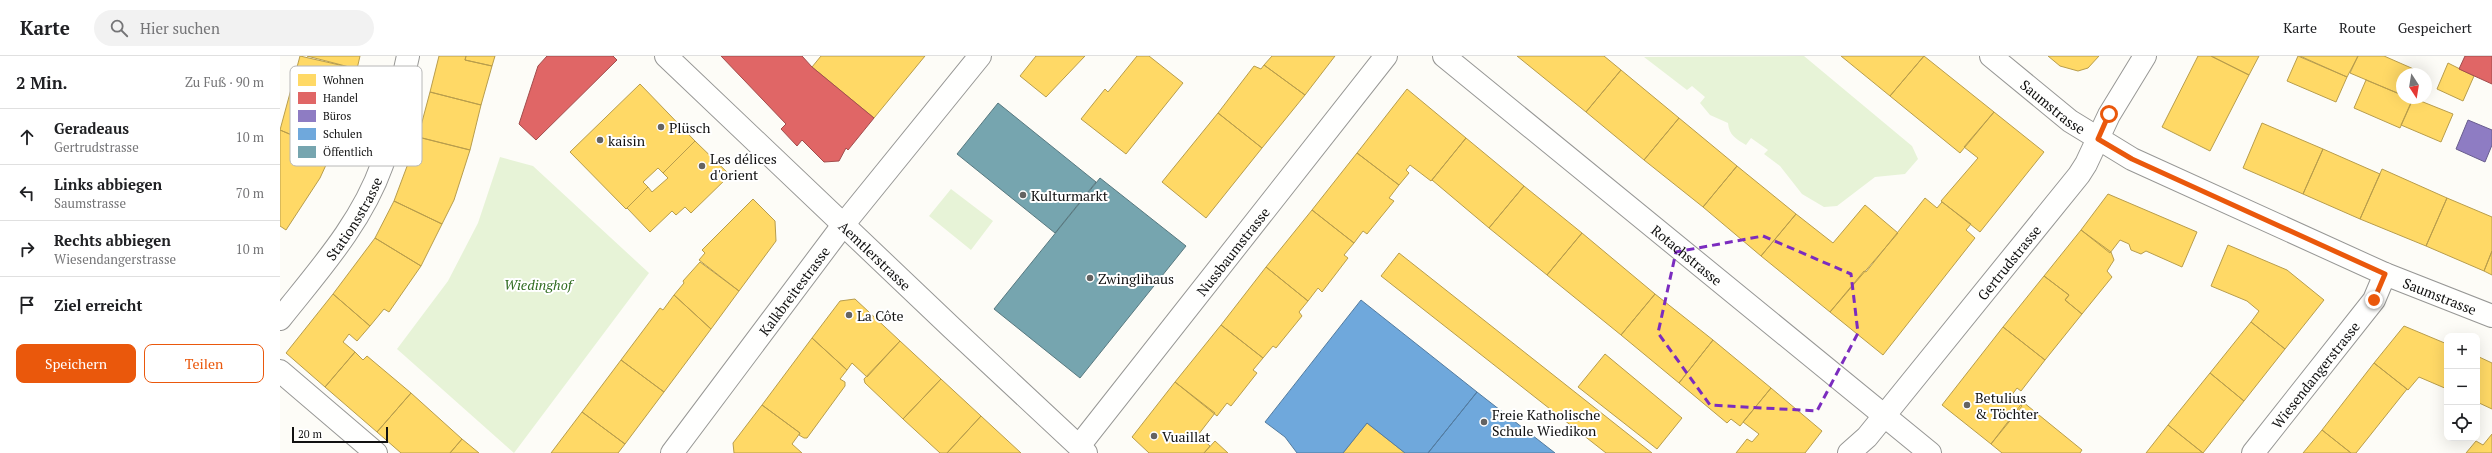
<!DOCTYPE html>
<html lang="de">
<meta charset="utf-8">
<style>
body{margin:0;font-family:"PT Serif",serif;background:#f2f2f2;color:#202124}
.controls{position:absolute;right:12px;bottom:12px;display:grid;overflow:hidden;border-radius:8px;box-shadow:0 4px 16px #0002}
.controls button{width:36px;height:36px;display:grid;place-items:center;padding:0;border:0;border-bottom:1px solid #e0e0e0;background:#fff;color:#202124;font:20px sans-serif}
.compass{position:absolute;left:2116px;top:12px;width:36px;height:36px;border-radius:50%;background:#fff;box-shadow:0 4px 16px #0002;rotate:168deg}
.scale{position:absolute;left:12px;bottom:10px;width:96px;box-sizing:border-box;padding-left:4px;border:2px solid #111;border-top:0;font-size:11px;line-height:14px;white-space:nowrap;color:#111;-webkit-text-stroke:3px #fff;paint-order:stroke}
.stop{position:absolute;width:12px;height:12px;margin:-9px;border:3px solid #ea580c;border-radius:50%;background:#fff}
.stop.end{background:#ea580c;border-color:#fff;box-shadow:0 1px 4px #0008}
.list{margin:0;padding:0;list-style:none}
h2{display:flex;justify-content:space-between;align-items:center;height:52px;margin:0;padding:0 16px;font-size:17px}
h2 small{font-size:13px;font-weight:400;color:#757577}
.list li{display:grid;grid-template-columns:26px 1fr auto;gap:12px;align-items:center;box-sizing:border-box;height:56px;padding:0 16px;border-top:1px solid #e0e0e0}
.list b{display:block;font-size:15px;white-space:nowrap}
.list p{margin:0;font-size:13px;white-space:nowrap;color:#757577}
.list em{font-size:13px;font-style:normal;color:#757577}
.actions{display:flex;gap:8px;padding:12px 16px}
.actions a{flex:1;padding:9px 0;border:1px solid #ea580c;border-radius:8px;text-align:center;font-size:14px;color:#ea580c}
.actions .main{background:#ea580c;color:#fff}
.icon{flex:none;width:22px;height:22px;fill:none;stroke:currentColor;stroke-width:2;stroke-linecap:round;stroke-linejoin:round}
.map{position:relative;flex:none;width:2212px;height:397px;overflow:hidden}
header{display:flex;align-items:center;gap:24px;box-sizing:border-box;height:56px;padding:0 20px;background:#fff;border-bottom:1px solid #e0e0e0}
header strong{font-size:19px}
nav{display:flex;gap:22px;margin-inline-start:auto;font-size:14px}
.search{width:280px;height:36px;background:#f2f2f2;display:flex;align-items:center;gap:10px;box-sizing:border-box;padding:0 14px;border-radius:22px;color:#757577;font-size:15px}
main{display:flex}
aside{flex:1;background:#fff}
.map>svg:first-child{display:block}
.green{fill:#e7f3d7}
.homes{fill:#ffd966;stroke:#b89d4c}
.shops{fill:#e06666;stroke:#a24c4c}
.offices{fill:#8e7cc3;stroke:#685c8e}
.schools{fill:#6fa8dc;stroke:#537b9f}
.public{fill:#76a5af;stroke:#587980}
.lines{fill:none;stroke-linecap:round;stroke-linejoin:round}
.minor-casing{stroke:#979795;stroke-width:24}
.minor{stroke:#fffffe;stroke-width:22}
.route{stroke:#ea580c;stroke-width:5}
.marked{fill:none;stroke:#7b2cbf;stroke-width:3;stroke-dasharray:8 5;stroke-linejoin:round}
.poi-dot{fill:#646362;stroke:#fff;stroke-width:1.5}
.labels{text-anchor:middle;dominant-baseline:central;stroke-width:4;stroke-linejoin:round;paint-order:stroke}
.street-label{font-size:14px;fill:#111;stroke:#fff}
.poi-label{font-size:14px;fill:#111;stroke:#fff;text-anchor:start}
.park-label{font-size:14px;font-style:italic;fill:#2f6b1f;stroke:#fff}
.key{fill:#fff;stroke:#b8b8b8;stroke-width:1}
.key-label{font-size:11px;fill:#111}
</style>
<header>
<strong>Karte</strong>
<div class="search"><svg class="icon" aria-label="search" viewBox="0 0 24 24"><circle cx="10" cy="10" r="6"/><path d="M15 15l6 6"/></svg>Hier suchen</div>
<nav><a>Karte</a><a>Route</a><a>Gespeichert</a></nav>
</header>
<main>
<aside>
<h2>2 Min.<small>Zu Fuß · 90 m</small></h2>
<ul class="list">
<li><svg class="icon" aria-label="ahead" viewBox="0 0 24 24"><path d="M12 20V5M6 11l6-6 6 6"/></svg><div><b>Geradeaus</b><p>Gertrudstrasse</p></div><em>10 m</em></li>
<li><svg class="icon" aria-label="left" viewBox="0 0 24 24"><path d="M17 20v-9H6M10 6l-5 5 5 5"/></svg><div><b>Links abbiegen</b><p>Saumstrasse</p></div><em>70 m</em></li>
<li><svg class="icon" aria-label="right" viewBox="0 0 24 24"><path d="M7 20v-9h11M14 6l5 5-5 5"/></svg><div><b>Rechts abbiegen</b><p>Wiesendangerstrasse</p></div><em>10 m</em></li>
<li><svg class="icon" aria-label="arrive" viewBox="0 0 24 24"><path d="M6 21V4h12l-3 4 3 4H6"/></svg><div><b>Ziel erreicht</b></div></li>
</ul>
<div class="actions"><a class="main">Speichern</a><a>Teilen</a></div>
</aside>
<div class="map">
<svg width="2212" height="397" viewBox="0 0 2212 397">
<rect width="100%" height="100%" fill="#fdfcf7"/>
<path class="green" d="M1524,0l108,90 6,13 -13,15 -30,3 -38,29 -13,1 -22,-13 -22,-28 -16,-12 4,-4 -17,-12 -5,7c-10,-6 -17,-10 -18,-22l-18,-8 -10,-12 5,-6 -13,-11 -5,4 -43,-33z
M220,101l33,9 116,107 -135,180 -117,-104 51,-68 30,-58z
M671,133l42,32 -22,29 -42,-34z"/>
<path class="homes" d="M20,0l57,13 -25,83 -52,-22z
M27,0h53l-3,13z
M159,0h27l-1,4 27,6 -11,39 -51,-13z
M186,0h29l-3,10 -27,-6z
M541,0h104l-51,62 -62,-51z
M756,0h49l-39,41 -26,-21z
M857,0h12l34,27 -57,71 -45,-35 24,-30 3,3z
M992,0h63l-30,39 -41,-30z
M1237,0h87l17,14 -35,42z
M1561,0h83l-34,40z
M1644,0l70,56 -34,41 -70,-57z
M1768,0h51l-11,12 -10,3 -18,-5z
M1918,0h13l38,19 -39,76 -48,-24z
M1931,0h48l-10,19z
M2018,0l49,21 -11,25 -49,-21z
M2020,0h58l-11,21z
M2078,0h26l41,18h-23v21l-52,-22z
M2168,7l26,13 -11,25 -26,-12z
M984,9l41,30 -43,53 -44,-35 36,-47 7,3z
M1341,14l58,48 -35,42 -58,-48z
M2086,24l36,15v3l11,1 -13,29 -46,-20z
M360,28l55,57 -32,32 -5,-5 -15,14 5,5 -22,22 -56,-57z
M1127,33l59,49 -35,43 -21,-16 -4,5 3,3 -10,12 -42,-32z
M150,36l51,13 -11,45 -52,-13z
M2133,42l40,16 -12,28 -40,-17z
M1714,56l50,40 -64,80 -39,-31 37,-43 -14,-11z
M938,57l44,35 -56,70 -44,-36z
M1399,62l58,48 -34,41 -59,-47z
M1982,67l61,26 -20,45 -60,-26z
M0,74l52,22 -12,26 -34,52 -6,-4z
M138,81l52,13 -16,50 -12,24 -48,-23z
M1186,82l58,48 -35,42 -57,-48z
M415,85l35,34 -39,38 -6,-6 -9,8 -4,-4 -22,21 -23,-24 21,-21 4,5 16,-14 -5,-5z
M2043,93l57,25 -20,45 -57,-25z
M1077,97l42,32 -10,13 5,3 -27,33 -4,-3 -9,12 -42,-33z
M1457,110l59,48 -35,42 -58,-49z
M2102,113l65,29 -21,48 -66,-27z
M1244,130l58,47 -35,42 -58,-47z
M1828,138l89,38 -15,35 -36,-16 -5,3 -10,-4 -2,-6 -9,-4 -10,13 -29,-23z
M1645,142l12,10 5,-6 29,22 -5,6 9,8 -92,117 -53,-43 34,-41 2,1z
M2167,142l45,19v34l-8,20 -58,-25z
M473,143l22,22 1,20 -37,50 -40,-31 6,-7 -3,-3z
M114,145l48,23 -21,42 -46,-28z
M1585,149l33,28 -68,79 -69,-56 35,-42 37,29z
M1032,154l42,33 -10,12 4,3 -26,34 -4,-4 -10,13 -42,-34z
M1801,174l30,22 3,8 -7,11 5,6 -30,37 -17,-14 4,-5 -25,-19z
M1302,177l73,61 -34,41 -74,-60z
M95,182l46,28 -32,46 -5,-3 -14,17 -37,-32z
M1948,189l59,25 37,30 -39,49 -34,-27 8,-11 -12,-10 -36,-15z
M2212,195v24l-8,-4z
M1119,197l253,200h-46l-225,-177z
M420,206l39,29 -28,38 -37,-34 10,-12 -1,-2z
M986,211l42,34 -9,11 3,4 -26,32 -3,-2 -10,12 -42,-33z
M1764,220l25,19 -4,5 17,14 -37,46 -42,-33z
M53,238l37,32 -13,15 -8,-7 -6,8 12,10 -30,35 -39,-34z
M1375,238l58,46 -34,43 -58,-48z
M394,239l37,34 -47,63 -43,-32 39,-52 3,2z
M575,243l45,42 -33,36 -15,-14 -5,7 -35,-32 28,-37z
M1971,266l34,27 -41,52 -34,-28z
M941,269l42,33 -10,12 4,3 -26,33 -4,-3 -10,13 -42,-34z
M2124,270l43,18v45l-28,-12 -11,13 -34,-27z
M1723,271l42,33 -24,31 -4,-3 -6,8 11,10 -31,38 -49,-39z
M532,282l35,32 -7,9 5,3v4l-38,52h-3l-5,-3 1,-2 -38,-28z
M1433,284l58,48 -31,38 -9,-7 -4,4 -48,-40z
M620,285l41,38 -38,40 -38,-36 -1,-4z
M75,296l8,8 4,-4 44,37 -34,39 -52,-45z
M1325,298l77,64 -25,31 -79,-62z
M2197,300l15,7v46l-15,-7z
M341,304l43,32 -39,52 -43,-32z
M2094,307l33,26 -51,64h-5l-29,-23z
M1930,317l34,28 -41,52 -35,-28z
M661,323l40,37 -34,37h-7l-37,-34z
M895,326l40,31 -17,22 12,11 -6,7h-55l-17,-16z
M1491,332l51,43 -17,22h-69l11,-14 5,3 7,-8 -16,-12z
M131,337l51,46 -12,14h-49l-24,-21z
M1743,346l59,48 -2,3h-78l-11,-9z
M482,349l38,28 -8,11 10,9h-68l-1,-10z
M302,356l43,32 -7,9h-67z
M701,360l40,37h-74z
M1087,367l38,30h-62z
M1888,369l35,28h-57z
M2042,374l29,23h-48z
M2212,378v19h-26l10,-12 7,4z
M182,383l17,14h-29z
M935,385l13,12h-24z"/>
<path class="shops" d="M267,0h66l4,4 -81,80 -17,-16 19,-58z
M441,0h81l10,11 62,51 -26,32 -2,-2 -7,13 -15,1 -22,-22 -5,6 -16,-17 5,-5z
M2185,0h27v28l-33,-15z"/>
<path class="offices" d="M2188,64l24,10v15l-7,17 -29,-13z"/>
<path class="schools" d="M1081,244l116,92 -49,61h-23l-38,-30 -24,30h-46l-12,-16 -20,-15z
M1197,336l78,61h-127z"/>
<path class="public" d="M718,47l98,79 -41,51 -98,-79z
M820,122l86,68 -106,132 -86,-69z"/>
<g class="lines">
<g class="minor-casing">
<g id="minor">
<path id="s1" d="M386,0l286,272 134,125"/>
<path id="s2" d="M1164,0l486,397"/>
<path id="s3" d="M1711,0l79,65 62,38 253,115 107,42"/>
<path id="s4" d="M0,263c38,-48 81,-95 102,-154 12,-31 18,-75 26,-109"/>
<path d="M0,315l96,82"/>
<path id="s5" d="M799,390l307,-390"/>
<path id="s6" d="M392,397l171,-228 137,-169"/>
<path id="s7" d="M1569,397l18,-16 212,-262 7,-11 23,-49 36,-59"/>
<path id="s8" d="M1973,397l121,-153 11,-26"/>
</g>
</g>
<use href="#minor" class="minor"/>
</g>
<g class="lines">
<path class="route" d="M1829,58l-11,25 34,20 253,115 -11,26"/>
</g>
<path class="marked" d="M1483,180l88,38 7,59 -41,78 -107,-6 -52,-72 18,-81z"/>
<g class="poi-dot">
<circle cx="381" cy="71" r="4"/>
<circle cx="320" cy="84" r="4"/>
<circle cx="422" cy="110" r="4"/>
<circle cx="743" cy="139" r="4"/>
<circle cx="810" cy="222" r="4"/>
<circle cx="569" cy="259" r="4"/>
<circle cx="1687" cy="349" r="4"/>
<circle cx="1204" cy="366" r="4"/>
<circle cx="874" cy="380" r="4"/>
</g>
<g class="labels">
<g class="street-label">
<text stroke="none"><textPath href="#s3" startOffset="80">Saumstrasse</textPath></text>
<text stroke="none"><textPath href="#s4" startOffset="125">Stationsstrasse</textPath></text>
<text stroke="none"><textPath href="#s5" startOffset="248">Nussbaumstrasse</textPath></text>
<text stroke="none"><textPath href="#s2" startOffset="314">Rotachstrasse</textPath></text>
<text stroke="none"><textPath href="#s1" startOffset="289">Aemtlerstrasse</textPath></text>
<text stroke="none"><textPath href="#s7" startOffset="249">Gertrudstrasse</textPath></text>
<text stroke="none"><textPath href="#s6" startOffset="203">Kalkbreitestrasse</textPath></text>
<text stroke="none"><textPath href="#s3" startOffset="512">Saumstrasse</textPath></text>
<text stroke="none"><textPath href="#s8" startOffset="100">Wiesendangerstrasse</textPath></text>
</g>
<g class="poi-label">
<text x="389" y="71">Plüsch</text>
<text x="328" y="84">kaisin</text>
<text x="430" y="102">Les délices<tspan x="430" dy="16">d'orient</tspan></text>
<text x="751" y="139">Kulturmarkt</text>
<text x="818" y="222">Zwinglihaus</text>
<text x="577" y="259">La Côte</text>
<text x="1695" y="341">Betulius<tspan x="1695" dy="16">&amp; Töchter</tspan></text>
<text x="1212" y="358">Freie Katholische<tspan x="1212" dy="16">Schule Wiedikon</tspan></text>
<text x="882" y="380">Vuaillat</text>
</g>
<g class="park-label">
<text x="258" y="228">Wiedinghof</text>
</g>
</g>
<rect x="10" y="10" width="132" height="100" rx="6" class="key"/>
<rect x="18" y="18" width="18" height="12" fill="#ffd966"/>
<rect x="18" y="36" width="18" height="12" fill="#e06666"/>
<rect x="18" y="54" width="18" height="12" fill="#8e7cc3"/>
<rect x="18" y="72" width="18" height="12" fill="#6fa8dc"/>
<rect x="18" y="90" width="18" height="12" fill="#76a5af"/>
<g class="key-label">
<text x="43" y="28">Wohnen</text>
<text x="43" y="46">Handel</text>
<text x="43" y="64">Büros</text>
<text x="43" y="82">Schulen</text>
<text x="43" y="100">Öffentlich</text>
</g>
</svg>
<div class="controls">
<button>+</button>
<button>−</button>
<button><svg class="icon" aria-label="locate" viewBox="0 0 24 24"><circle cx="12" cy="12" r="6"/><path d="M12 2v4M12 18v4M2 12h4M18 12h4"/></svg></button>
</div>
<svg class="compass" viewBox="-18 -18 36 36"><path d="M0-13l5 13h-10z" fill="#e53935"/><path d="M0 13l5-13h-10z" fill="#757577"/></svg>
<div class="scale">20 m</div>
<div class="stop" style="left:1829px;top:58px"></div>
<div class="stop end" style="left:2094px;top:244px"></div>
</div>
</main>
